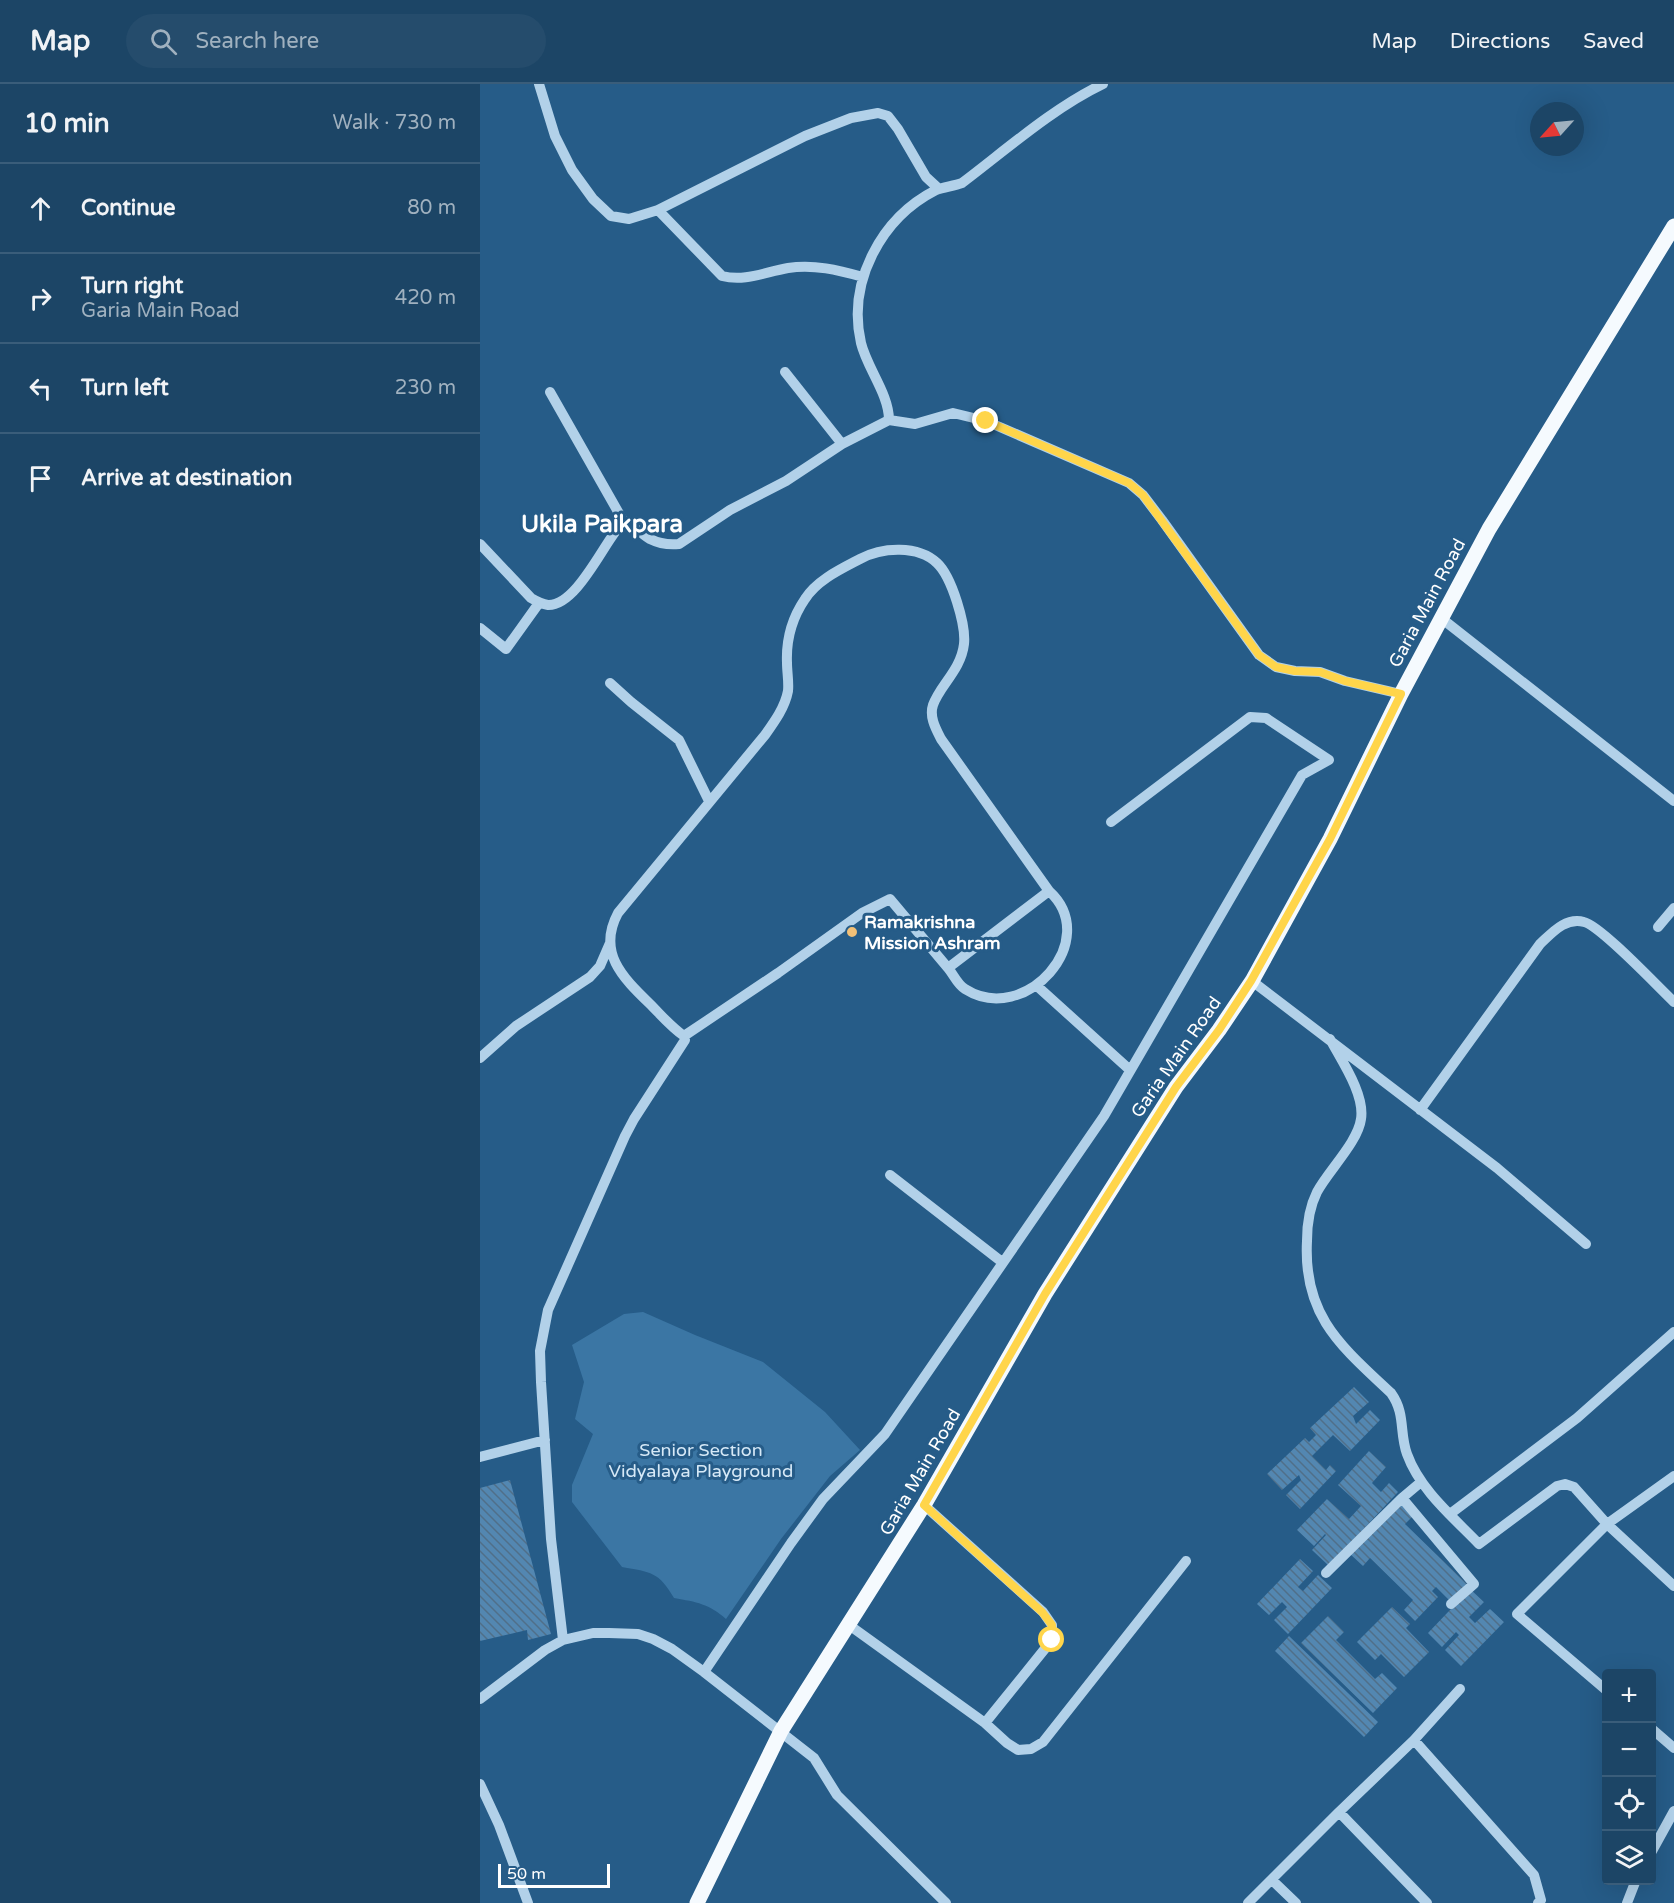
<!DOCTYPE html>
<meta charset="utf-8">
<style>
body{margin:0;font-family:"Varela Round",sans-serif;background:#254c6c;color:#f1f3f6}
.controls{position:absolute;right:18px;bottom:18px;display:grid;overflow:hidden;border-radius:6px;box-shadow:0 6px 24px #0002}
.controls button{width:54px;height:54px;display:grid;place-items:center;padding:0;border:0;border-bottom:2px solid #3a5d7a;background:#1c4566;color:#f1f3f6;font:30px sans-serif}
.compass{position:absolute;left:1050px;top:18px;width:54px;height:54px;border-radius:50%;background:#1c4566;box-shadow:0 6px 24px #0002;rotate:243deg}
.scale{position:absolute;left:18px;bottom:15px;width:112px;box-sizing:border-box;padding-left:6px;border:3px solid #fff;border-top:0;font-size:16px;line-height:21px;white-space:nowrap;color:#fff;-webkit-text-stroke:4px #265c88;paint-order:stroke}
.stop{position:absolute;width:18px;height:18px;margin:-14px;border:4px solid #ffd54a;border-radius:50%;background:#fff}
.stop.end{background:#ffd54a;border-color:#fff;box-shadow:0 2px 6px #0008}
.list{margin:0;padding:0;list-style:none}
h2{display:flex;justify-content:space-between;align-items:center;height:78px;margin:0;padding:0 24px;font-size:26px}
h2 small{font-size:20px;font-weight:400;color:#a0b1bf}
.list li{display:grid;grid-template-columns:39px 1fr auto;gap:18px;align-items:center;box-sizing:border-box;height:90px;padding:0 24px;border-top:2px solid #3a5d7a}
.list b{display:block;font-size:22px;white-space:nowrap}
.list p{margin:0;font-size:20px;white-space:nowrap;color:#a0b1bf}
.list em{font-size:20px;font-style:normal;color:#a0b1bf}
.icon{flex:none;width:33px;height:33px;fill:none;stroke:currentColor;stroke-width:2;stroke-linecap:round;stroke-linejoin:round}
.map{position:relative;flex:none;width:1194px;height:1819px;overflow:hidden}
header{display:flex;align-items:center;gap:36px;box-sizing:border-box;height:84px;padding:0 30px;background:#1c4566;border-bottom:2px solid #3a5d7a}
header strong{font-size:28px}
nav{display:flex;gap:33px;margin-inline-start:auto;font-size:21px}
.search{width:420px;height:54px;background:#254c6c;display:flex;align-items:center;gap:15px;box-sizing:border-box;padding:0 21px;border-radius:33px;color:#a0b1bf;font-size:22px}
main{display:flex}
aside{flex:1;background:#1c4566}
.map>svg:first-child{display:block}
.park{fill:#3b76a4}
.building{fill:url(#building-back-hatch)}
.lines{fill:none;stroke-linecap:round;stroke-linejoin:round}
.minor{stroke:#b2d1e9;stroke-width:10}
.major{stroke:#f5fafe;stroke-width:15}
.route{stroke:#ffd54a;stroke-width:8}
.poi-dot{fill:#f2c077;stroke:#265c88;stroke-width:2}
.labels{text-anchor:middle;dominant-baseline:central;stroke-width:6;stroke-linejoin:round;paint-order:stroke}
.street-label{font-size:18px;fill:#fff;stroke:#265c88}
.poi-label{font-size:18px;font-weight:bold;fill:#fff;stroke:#265c88;text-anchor:start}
.park-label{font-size:18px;fill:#d6e9f7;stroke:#265c88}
.district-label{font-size:24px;font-weight:bold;fill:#fff;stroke:#265c88}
</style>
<header>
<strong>Map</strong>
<div class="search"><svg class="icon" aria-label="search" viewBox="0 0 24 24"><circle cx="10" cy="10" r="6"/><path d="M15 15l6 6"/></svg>Search here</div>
<nav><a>Map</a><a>Directions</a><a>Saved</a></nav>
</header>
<main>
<aside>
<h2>10 min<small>Walk · 730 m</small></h2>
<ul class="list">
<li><svg class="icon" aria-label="ahead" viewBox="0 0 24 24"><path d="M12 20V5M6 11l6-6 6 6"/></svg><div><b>Continue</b></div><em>80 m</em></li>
<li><svg class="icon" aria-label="right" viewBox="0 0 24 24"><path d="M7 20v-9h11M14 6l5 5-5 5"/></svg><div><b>Turn right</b><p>Garia Main Road</p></div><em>420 m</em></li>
<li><svg class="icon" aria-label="left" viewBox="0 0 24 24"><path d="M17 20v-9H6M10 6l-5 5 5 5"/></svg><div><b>Turn left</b></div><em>230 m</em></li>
<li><svg class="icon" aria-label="arrive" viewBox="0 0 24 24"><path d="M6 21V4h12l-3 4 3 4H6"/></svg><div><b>Arrive at destination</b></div></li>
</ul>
</aside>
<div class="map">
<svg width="1194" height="1819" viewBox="0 0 1194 1819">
<defs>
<pattern id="building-back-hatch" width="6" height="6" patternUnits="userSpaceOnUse" patternTransform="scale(1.5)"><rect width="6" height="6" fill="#5387b1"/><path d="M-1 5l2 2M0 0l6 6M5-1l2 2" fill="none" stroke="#506f89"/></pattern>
</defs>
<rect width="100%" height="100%" fill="#265c88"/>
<path class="park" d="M163,1228l52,23 68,27 62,50 35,38 -30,26 -49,63 -55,80c-17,-15 -29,-17 -52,-21 -15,-26 -23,-26 -52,-31l-50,-65v-17l21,-51 -18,-15 9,-37 -12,-37 52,-31z"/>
<path class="building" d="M874,1303l15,15 -16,14 3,8 14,-14 10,10 -30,31 -17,-16 -21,21 14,14 4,-5 6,6 -36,38 -14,-14 15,-15 -2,-5 -17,15 -15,-16 38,-36 4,4 7,-7 -6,-7z
M889,1367l17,16 -14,16 9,9 8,-9 9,9 -69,74 -17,-16 14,-15 -1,-1 -11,12 -17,-16 30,-31 22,20 12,-13 -23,-21z
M30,1396l41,154 -23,6 -1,-10 -47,11v-153z
M921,1419l12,13 -8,8 63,61 -17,17 -15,-15 -4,4 6,6 -23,24 -11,-11 9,-10 -43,-42 -7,8 -14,-13z
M820,1475l13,12 -15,16 5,4 15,-16 14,13 -44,46 -14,-14 13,-13 -5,-5 -13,13 -12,-11z
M990,1505l14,13 -15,15 6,6 15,-14 14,13 -43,44 -16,-16 14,-15 -3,-3 -14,15 -14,-14z
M912,1523l18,17 -4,4 23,24 -25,25 -23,-23 -6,6 -18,-18z
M848,1532l16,16 -8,8 39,39 7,-6 15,15 -24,25 -72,-70z
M809,1552l89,86 -14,15 -89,-86z"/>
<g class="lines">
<path class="minor" d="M59,0l16,52 17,34 21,29 18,17 18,3 29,-9 147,-74 46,-18 27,-5 10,3 10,13 28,48 13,12
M178,126l64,66c23,6 43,-4 66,-8 26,-4 50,2 75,9
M305,288l57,72
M70,308l75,132
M409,336l26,4 38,-11 33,8 143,62 14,12 19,25 97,135 17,12 19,4 25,1 25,9 56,13
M0,460l51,54c5,3 10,6 17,7 28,1 55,-60 71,-78 13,-6 20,6 31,12 8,4 19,6 29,5l51,-34 56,-29 56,-37 47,-24c0,-26 -22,-52 -28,-77 -14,-61 20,-125 75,-153 8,-3 18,-4 26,-7 45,-34 91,-75 141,-99
M961,534l233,183
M0,544l26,21 33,-46
M130,599l21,19 48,38 30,61
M1178,843l16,-19
M772,897l245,187 89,76
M557,902l93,84
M204,952l94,-63 84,-60 28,-14 58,69
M850,955c11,21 35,55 31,80 -3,23 -33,52 -44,73 -8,16 -10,31 -10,49 -4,75 34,105 84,152 15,21 8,39 16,61 13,36 46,63 72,90l78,-58 8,-2 9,3 33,37 67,62
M0,974l36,-32 74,-49 10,-11 10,-23
M940,1026l120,-166c12,-11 25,-27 44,-22 17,4 74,65 90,80
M410,1091l112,87
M0,1373l65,-17
M941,1398l-19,16 72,86 -23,20
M444,1421l119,107 9,13v15l-67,83
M970,1430l127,-96 97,-86
M846,1489l76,-75
M369,1541l136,98 22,20 11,7 13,-1 12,-7 143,-181
M83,1556l-12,-101 -10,-157 -1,-31 8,-41 77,-174 9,-17 51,-79 -1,-4c-13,-9 -23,-21 -34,-32 -28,-27 -53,-52 -32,-91l147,-178c10,-14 20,-28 23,-44 1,-9 -1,-19 -1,-28 -1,-23 5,-45 18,-64 12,-19 36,-30 55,-40 22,-12 58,-14 77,4 15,14 29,62 27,81 -3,26 -24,41 -31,61 -4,12 3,24 8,34l108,152c54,49 -24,136 -84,98 -8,-5 -11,-14 -17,-21l101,-77
M224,1588l87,-129 32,-44 62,-65 219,-318 198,-341 27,-15 -63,-42 -16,-1 -139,105
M1126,1606l-89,-76 90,-90 67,-48
M0,1615l65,-49 18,-10 30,-7h16l29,1 15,5 19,10 32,23 110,86 23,37 109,108
M1172,1645l22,19
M934,1656l120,135 7,25 -3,3
M0,1700l19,41 29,78
M859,1728l75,-72 46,-51
M1172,1767l22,-40
M792,1796l24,23
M768,1819l91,-91 88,91
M1147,1819l9,-23"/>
<path class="major" d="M217,1819l84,-172 143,-226 121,-211 131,-207 43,-57 33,-49 78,-142 71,-145 88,-165 185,-303"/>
</g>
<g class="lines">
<path class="route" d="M506,337l143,62 14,12 116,160 17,12 19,4 25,1 25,9 56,13 -71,145 -79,142 -32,49 -43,57 -131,207 -121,211 118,107 10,13v15"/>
</g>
<circle class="poi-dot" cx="372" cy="848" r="6"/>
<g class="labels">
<g class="street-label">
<text transform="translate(947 519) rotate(-62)">Garia Main Road</text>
<text transform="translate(696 973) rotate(-55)">Garia Main Road</text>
<text transform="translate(440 1388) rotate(-60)">Garia Main Road</text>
</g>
<g class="poi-label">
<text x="384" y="838">Ramakrishna<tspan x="384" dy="21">Mission Ashram</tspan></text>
</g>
<g class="park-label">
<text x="221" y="1366">Senior Section<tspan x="221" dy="21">Vidyalaya Playground</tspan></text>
</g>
<g class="district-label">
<text x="122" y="440">Ukila Paikpara</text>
</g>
</g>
</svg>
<div class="controls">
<button>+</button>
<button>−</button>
<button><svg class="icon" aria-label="locate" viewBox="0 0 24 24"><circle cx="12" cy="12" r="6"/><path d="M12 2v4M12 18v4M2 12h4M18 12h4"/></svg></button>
<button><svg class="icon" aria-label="layers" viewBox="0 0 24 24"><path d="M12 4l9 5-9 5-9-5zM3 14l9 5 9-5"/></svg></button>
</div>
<svg class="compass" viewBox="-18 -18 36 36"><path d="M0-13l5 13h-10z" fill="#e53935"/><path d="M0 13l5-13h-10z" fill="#a0b1bf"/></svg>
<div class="scale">50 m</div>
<div class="stop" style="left:572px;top:1556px"></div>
<div class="stop end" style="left:506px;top:337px"></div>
</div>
</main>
